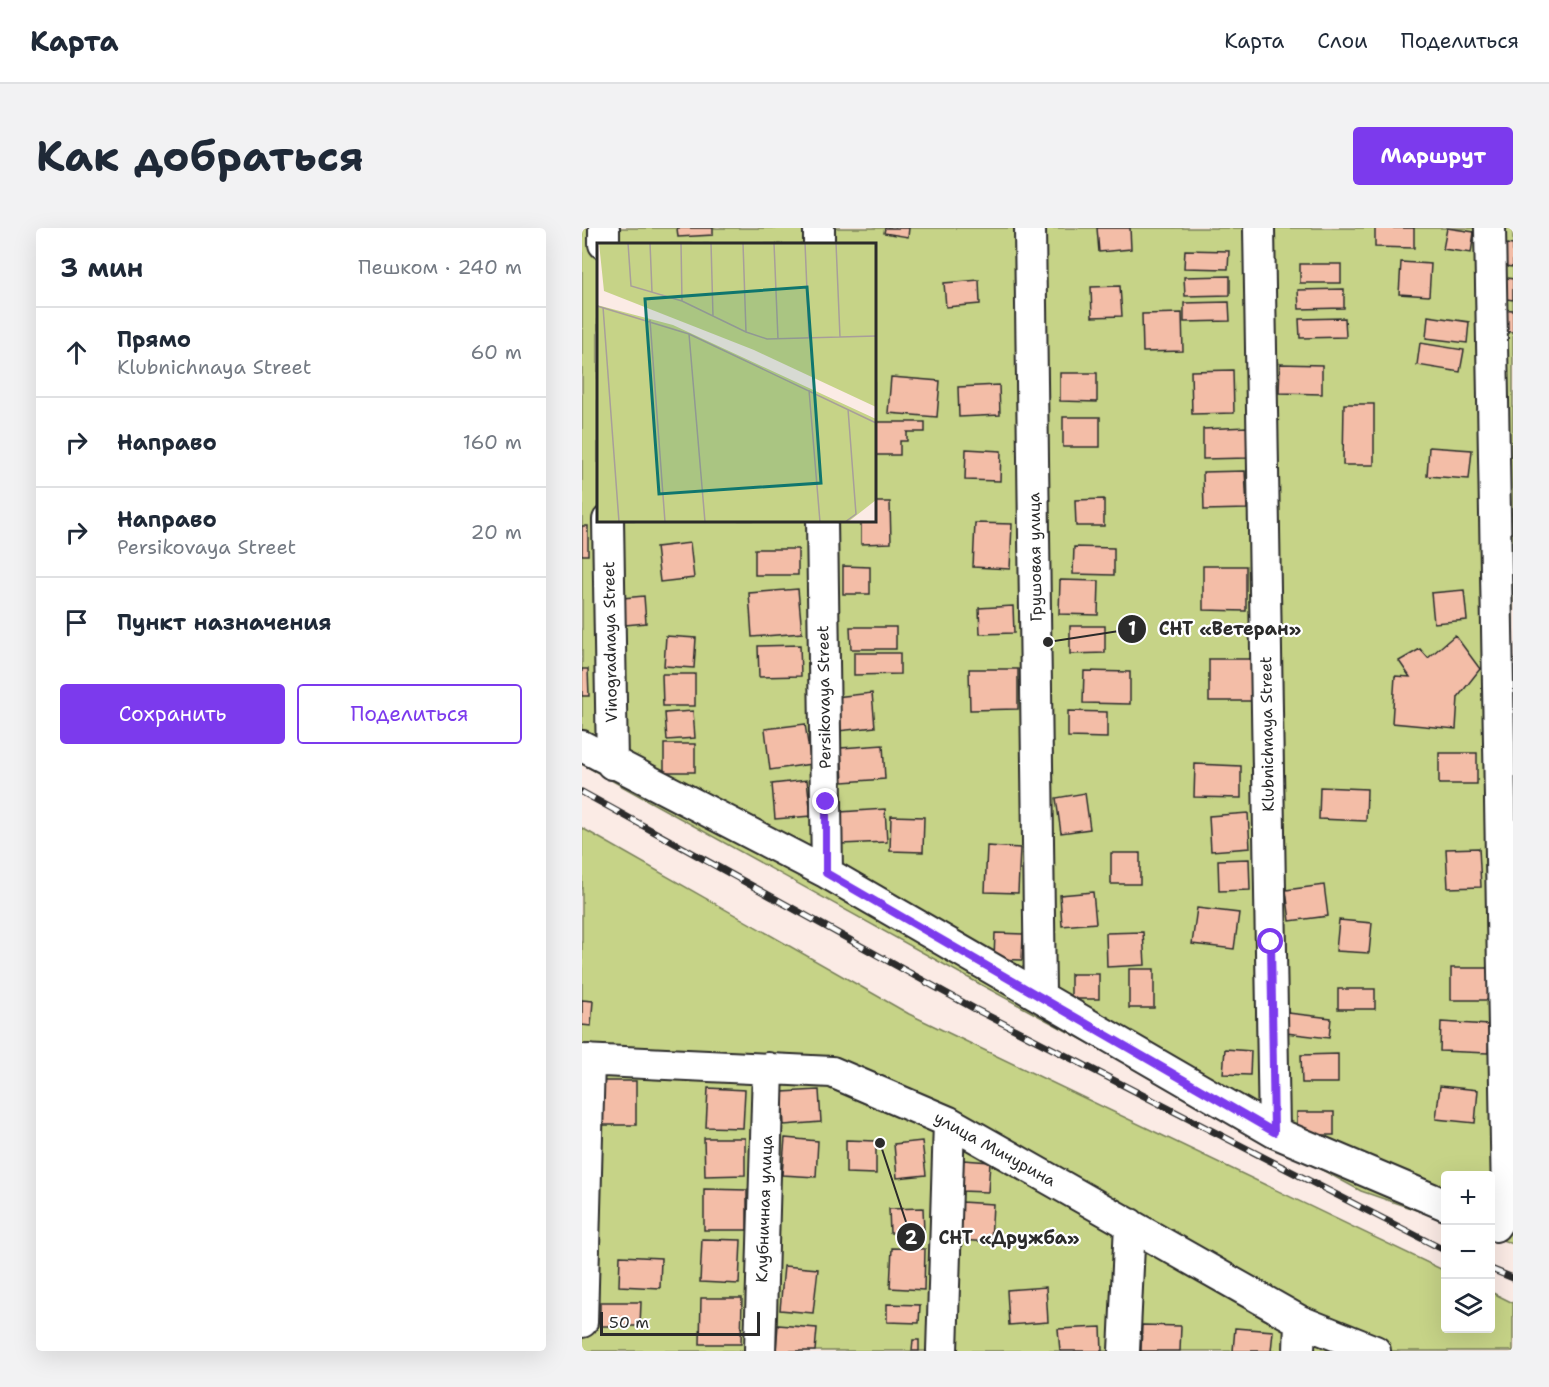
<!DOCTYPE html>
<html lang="ru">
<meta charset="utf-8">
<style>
body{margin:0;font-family:"Shantell Sans",sans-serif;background:#f2f2f3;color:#1f2937}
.controls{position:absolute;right:18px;bottom:18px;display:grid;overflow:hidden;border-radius:6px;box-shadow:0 6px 24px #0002}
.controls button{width:54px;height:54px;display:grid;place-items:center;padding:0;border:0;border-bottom:2px solid #e0e1e3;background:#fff;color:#1f2937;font:30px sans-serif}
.scale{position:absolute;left:18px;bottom:15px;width:160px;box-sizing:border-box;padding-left:6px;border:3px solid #2b2b2b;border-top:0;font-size:16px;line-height:21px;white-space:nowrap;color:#2b2b2b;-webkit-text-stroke:4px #fff;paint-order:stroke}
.stop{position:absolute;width:18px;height:18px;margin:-14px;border:4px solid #7c3aed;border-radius:50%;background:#fff}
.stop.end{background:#7c3aed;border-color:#fff;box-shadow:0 2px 6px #0008}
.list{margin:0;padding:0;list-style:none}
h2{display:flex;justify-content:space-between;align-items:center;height:78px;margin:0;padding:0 24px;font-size:26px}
h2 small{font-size:20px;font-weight:400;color:#747a83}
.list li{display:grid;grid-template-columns:39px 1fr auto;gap:18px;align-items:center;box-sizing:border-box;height:90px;padding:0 24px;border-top:2px solid #e0e1e3}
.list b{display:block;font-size:22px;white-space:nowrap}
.list p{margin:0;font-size:20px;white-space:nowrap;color:#747a83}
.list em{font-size:20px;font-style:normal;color:#747a83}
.actions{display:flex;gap:12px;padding:18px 24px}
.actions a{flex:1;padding:14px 0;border:2px solid #7c3aed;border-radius:6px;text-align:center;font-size:21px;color:#7c3aed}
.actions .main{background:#7c3aed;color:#fff}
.icon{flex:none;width:33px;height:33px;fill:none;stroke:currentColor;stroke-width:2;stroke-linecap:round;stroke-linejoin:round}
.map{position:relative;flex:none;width:931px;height:1123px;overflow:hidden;border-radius:6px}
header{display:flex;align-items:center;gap:36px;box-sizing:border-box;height:84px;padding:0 30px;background:#fff;border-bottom:2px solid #e0e1e3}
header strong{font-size:28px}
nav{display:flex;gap:33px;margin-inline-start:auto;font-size:21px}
.intro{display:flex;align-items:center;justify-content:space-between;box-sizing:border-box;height:144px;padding:0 36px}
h1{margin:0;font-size:42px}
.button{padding:15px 27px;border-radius:6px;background:#7c3aed;color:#fff;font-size:21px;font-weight:700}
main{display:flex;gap:36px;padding:0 36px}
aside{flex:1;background:#fff;border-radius:6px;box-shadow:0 6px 24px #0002}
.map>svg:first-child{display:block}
.green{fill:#c6d387;stroke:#787f59;stroke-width:1.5;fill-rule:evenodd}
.building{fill:#f3bda7;stroke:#2b2b2b;stroke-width:1.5}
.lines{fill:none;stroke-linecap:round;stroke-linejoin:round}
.minor-casing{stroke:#2b2b2b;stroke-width:34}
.minor{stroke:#fff;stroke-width:30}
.rail-casing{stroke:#2b2b2b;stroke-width:7}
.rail{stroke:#fff;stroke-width:4.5;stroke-dasharray:14;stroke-linecap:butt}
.route{stroke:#7c3aed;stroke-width:8}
.labels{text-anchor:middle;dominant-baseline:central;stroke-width:4.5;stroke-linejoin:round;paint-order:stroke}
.street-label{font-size:16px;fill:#2b2b2b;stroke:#fff}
.inset-road{fill:none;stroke:#a89e9b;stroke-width:1.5}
.view{fill:#0f766e;fill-opacity:0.15;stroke:#0f766e;stroke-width:3}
.inset-edge{fill:none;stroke:#2b2b2b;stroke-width:3}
.leader{fill:none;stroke:#2b2b2b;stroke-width:2}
.callout-dot{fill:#2b2b2b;stroke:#fff;stroke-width:2}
.mark-label{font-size:18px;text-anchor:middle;font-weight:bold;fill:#fff}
.callout-label{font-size:18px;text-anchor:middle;font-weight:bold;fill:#2b2b2b;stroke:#fff;stroke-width:4.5;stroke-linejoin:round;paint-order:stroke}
</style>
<header>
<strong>Карта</strong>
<nav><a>Карта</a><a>Слои</a><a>Поделиться</a></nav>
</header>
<div class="intro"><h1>Как добраться</h1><a class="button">Маршрут</a></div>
<main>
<aside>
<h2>3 мин<small>Пешком · 240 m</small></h2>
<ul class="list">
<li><svg class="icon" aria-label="ahead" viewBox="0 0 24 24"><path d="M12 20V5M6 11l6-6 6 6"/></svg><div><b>Прямо</b><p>Klubnichnaya Street</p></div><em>60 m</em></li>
<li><svg class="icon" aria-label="right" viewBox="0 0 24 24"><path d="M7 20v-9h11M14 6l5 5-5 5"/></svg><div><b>Направо</b></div><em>160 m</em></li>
<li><svg class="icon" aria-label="right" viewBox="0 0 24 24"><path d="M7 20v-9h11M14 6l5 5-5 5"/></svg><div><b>Направо</b><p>Persikovaya Street</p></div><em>20 m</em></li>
<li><svg class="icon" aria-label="arrive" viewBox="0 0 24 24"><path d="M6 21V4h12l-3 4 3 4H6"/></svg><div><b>Пункт назначения</b></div></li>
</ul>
<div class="actions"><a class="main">Сохранить</a><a>Поделиться</a></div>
</aside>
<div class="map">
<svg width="931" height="1123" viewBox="0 0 931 1123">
<rect width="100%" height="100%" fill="#fbebe5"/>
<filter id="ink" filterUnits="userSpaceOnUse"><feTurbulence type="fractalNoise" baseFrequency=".0167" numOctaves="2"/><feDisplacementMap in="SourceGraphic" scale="12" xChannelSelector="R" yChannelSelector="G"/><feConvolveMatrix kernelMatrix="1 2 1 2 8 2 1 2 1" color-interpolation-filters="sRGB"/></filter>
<g filter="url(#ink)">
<path class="green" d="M0,0h931v1016l-22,-8v-60h-45l-1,44 -84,-29 -396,-215 -383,-212zM16,16h276v276h-276z
M0,600l327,186 536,257 1,57h45v-36l22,11v48h-931z"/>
<path class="building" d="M95,0h36v7l-35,2z
M303,0h24l-1,9 -24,-4z
M515,0h33l1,21 -32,3z
M793,0h39v20l-39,-1z
M865,0l27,4 -3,21 -28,-4z
M924,16l7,1v22l-9,-1z
M603,22l44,1 -1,18 -44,-1z
M819,34l30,2 -2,32 -30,-2z
M718,36h41v19h-41z
M648,48v19l-45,1 -1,-19z
M920,49l11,2v21l-13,-2z
M397,52l1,24 -34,3 -2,-24z
M538,58l2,30 -30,1 -1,-30z
M762,61v19l-45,1 -1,-19z
M647,74l1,19 -46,1v-19z
M918,81l13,1v22l-14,-1z
M600,85l1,38 -40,1 -1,-38z
M846,88l41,6 -2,21 -41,-5z
M763,90l1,19 -46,1 -1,-19z
M838,115l44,7 -4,22 -43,-7z
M698,136l42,1v29l-43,-1z
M651,142l1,43 -42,1 -1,-43z
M478,145h37v29l-37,-1z
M309,149l49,4 -3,36 -49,-4z
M417,157l1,30 -41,2 -1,-30z
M762,176h30v61h-31z
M481,189h37v30h-37z
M292,194h51v10h-18v9h-7v14h-26z
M665,199l1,31 -45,1v-30z
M847,219l43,3 -3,29 -42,-3z
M384,221l35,2 -1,30 -35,-1z
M663,243l2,38 -43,1 -1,-38z
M522,271v27h-28l-1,-26z
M292,274h16l1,41 -30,1v-24h13z
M393,295l37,1 -2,45 -37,-2z
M0,298h6v29h-6z
M108,315l4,35 -34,4 -4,-35z
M492,319l40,1v27l-41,-1z
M173,321h43v26h-43z
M261,338l27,1v27h-27z
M621,338h43v45l-43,-1z
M478,352l39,1 -1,34 -39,-1z
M216,361l4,44 -50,4 -3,-44z
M882,362l3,30 -33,3 -3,-30z
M62,368l2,27 -21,2 -2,-27z
M431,378l1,27 -34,1 -1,-26z
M488,398h35v27l-35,1z
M268,399h46v22h-45z
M873,407l25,34 -22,28 -2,32 -64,-6 3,-47 15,1 -11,-16 21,-12 8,9z
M84,408l30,2 -2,30 -30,-2z
M218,417l1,31 -42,1 -1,-31z
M272,425h46v21l-46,1z
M627,431h44l1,42h-45z
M0,441h6l1,27h-7z
M387,441h49v40l-48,1z
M502,443l46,1v32l-47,-1z
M80,446h33v32h-32z
M290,465l3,34 -37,4 -3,-34z
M111,483l2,27 -28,2 -2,-27z
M486,483l39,1v26l-39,-1z
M223,496l6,40 -41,6 -5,-41z
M82,516h31v28h-31z
M301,517l2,34 -42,3 -2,-34z
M857,525h38v31h-38z
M613,536l46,2v32l-47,-1z
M225,552l4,36 -36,3 -3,-35z
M738,559l47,2 -1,32 -47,-2z
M503,565l5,36 -29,4 -5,-35z
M303,581l2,33 -46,2 -1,-32z
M666,585l2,35 -39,3 -2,-35z
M309,588l33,1 -1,35 -33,-1z
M405,618l33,2 -2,45 -33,-1z
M897,620l2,39 -33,1 -2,-39z
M529,625h29v31h-29z
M667,631l1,31 -31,1 -1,-31z
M742,657l4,31 -38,5 -4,-31z
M511,664l3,31 -34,3 -2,-31z
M615,680l42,5 -5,36 -42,-5z
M757,692l33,3 -3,30 -33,-2z
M561,704l2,33 -38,2 -1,-34z
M413,705l28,1 -1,26 -28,-1z
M869,740h37v32h-37z
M547,741h25v39h-25z
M489,746h28v25h-28z
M756,761h37v20h-37z
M0,772l11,1 -2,25 -9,-1z
M706,785l43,5 -2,20 -43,-5z
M859,794l48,3 -1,28 -48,-2z
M643,821l26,2 -1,24 -27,-1z
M756,826v29h-36l-1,-28z
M19,853h35v44h-35z
M858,858l38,4 -3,33 -39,-4z
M126,860l37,2 -2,38 -37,-1z
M237,862l2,32 -37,3 -2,-33z
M715,884h37v23h-37z
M122,910h41v37l-40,1z
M203,910l33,3 -2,36 -34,-2z
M264,912l30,1v33l-30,-1z
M340,913l4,34 -29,3 -3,-34z
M381,932l27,2 -2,30 -27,-1z
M122,961l43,1v40h-43z
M379,974l32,2 -2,38 -32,-2z
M341,980l1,24 -34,1 -1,-24z
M120,1011l39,1 -2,44 -39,-2z
M310,1020l33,1 -1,41 -34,-2z
M38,1028l41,2 -1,30 -41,-2z
M202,1038l34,3 -5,44 -33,-3z
M464,1059l2,35 -39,3 -2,-35z
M119,1070h41l-1,46h-41z
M18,1074h41l-1,24h-40z
M305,1076l33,1 -1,18 -32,-1z
M196,1097l39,3 -2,23h-39z
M560,1097l39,1 -1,25h-39z
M519,1099l1,24h-42l-2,-22z
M653,1100l38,3 -2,20h-38z
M331,1112h6v11h-7z"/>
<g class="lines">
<g class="minor-casing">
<path id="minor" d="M22,0v16
M237,0v16
M448,0l10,767
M677,0l15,904
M908,0l17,972 -3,13 -9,13
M26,292l4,244
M240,292l5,353
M0,518l245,127 447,259 172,73
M0,832l250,12 117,50 351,199 75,30
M0,1094l7,-262
M178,1123l8,-283
M360,1123l7,-229
M542,1123l6,-127
M717,1123l1,-30"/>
</g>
<use href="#minor" class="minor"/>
<g class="rail-casing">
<path id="rail" d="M0,564l393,217 471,242
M909,1041l22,9"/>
</g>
<use href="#rail" class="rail"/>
</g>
</g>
<g class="lines" filter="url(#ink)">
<path class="route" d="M244,574v71l448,259 -3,-190"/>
</g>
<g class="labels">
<g class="street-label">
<text transform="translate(453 329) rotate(-91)">Грушовая улица</text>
<text transform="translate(28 414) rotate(-91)">Vinogradnaya Street</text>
<text transform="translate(242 469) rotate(-91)">Persikovaya Street</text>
<text transform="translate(685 506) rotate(-91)">Klubnichnaya Street</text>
<text transform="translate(413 921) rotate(29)">улица Мичурина</text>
<text transform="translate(182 981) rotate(-88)">Клубничная улица</text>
</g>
</g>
<g transform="translate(15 15)">
<rect width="279" height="279" fill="#fbebe5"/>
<path d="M2,0h277v164l-122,-57 -150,-59zM0,62l76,20 203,94v81l-28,22h-251z" fill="#c6d387"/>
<path class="inset-road" d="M31,0l3,43 51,15 64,31 21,7 109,-3M53,0l2,49M84,0l1,58M114,0l2,73M146,0l3,89M177,0l4,96M208,0l4,95M239,0l4,94M0,63l92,28 187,89M6,64l16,215M53,77l15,202M92,91l16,188M212,147l11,132M248,279l11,-8 -8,-105"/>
<path class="view" d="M210,44l14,196 -162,11 -14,-195z"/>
<rect width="279" height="279" class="inset-edge"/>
</g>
<path class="leader" d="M466 414L550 401M298 915L329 1009"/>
<g class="callout-dot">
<circle cx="466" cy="414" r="6"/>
<circle cx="298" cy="915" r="6"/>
<circle cx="550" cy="401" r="15"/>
<circle cx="329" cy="1009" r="15"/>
</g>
<g class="mark-label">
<text x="550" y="407">1</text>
<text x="329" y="1016">2</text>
</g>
<g class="callout-label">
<text x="648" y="407">СНТ «Ветеран»</text>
<text x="427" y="1016">СНТ «Дружба»</text>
</g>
</svg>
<div class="controls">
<button>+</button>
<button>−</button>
<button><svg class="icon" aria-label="layers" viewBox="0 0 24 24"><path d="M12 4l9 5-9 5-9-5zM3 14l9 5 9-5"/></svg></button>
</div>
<div class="scale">50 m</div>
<div class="stop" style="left:689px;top:714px"></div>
<div class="stop end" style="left:244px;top:574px"></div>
</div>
</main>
